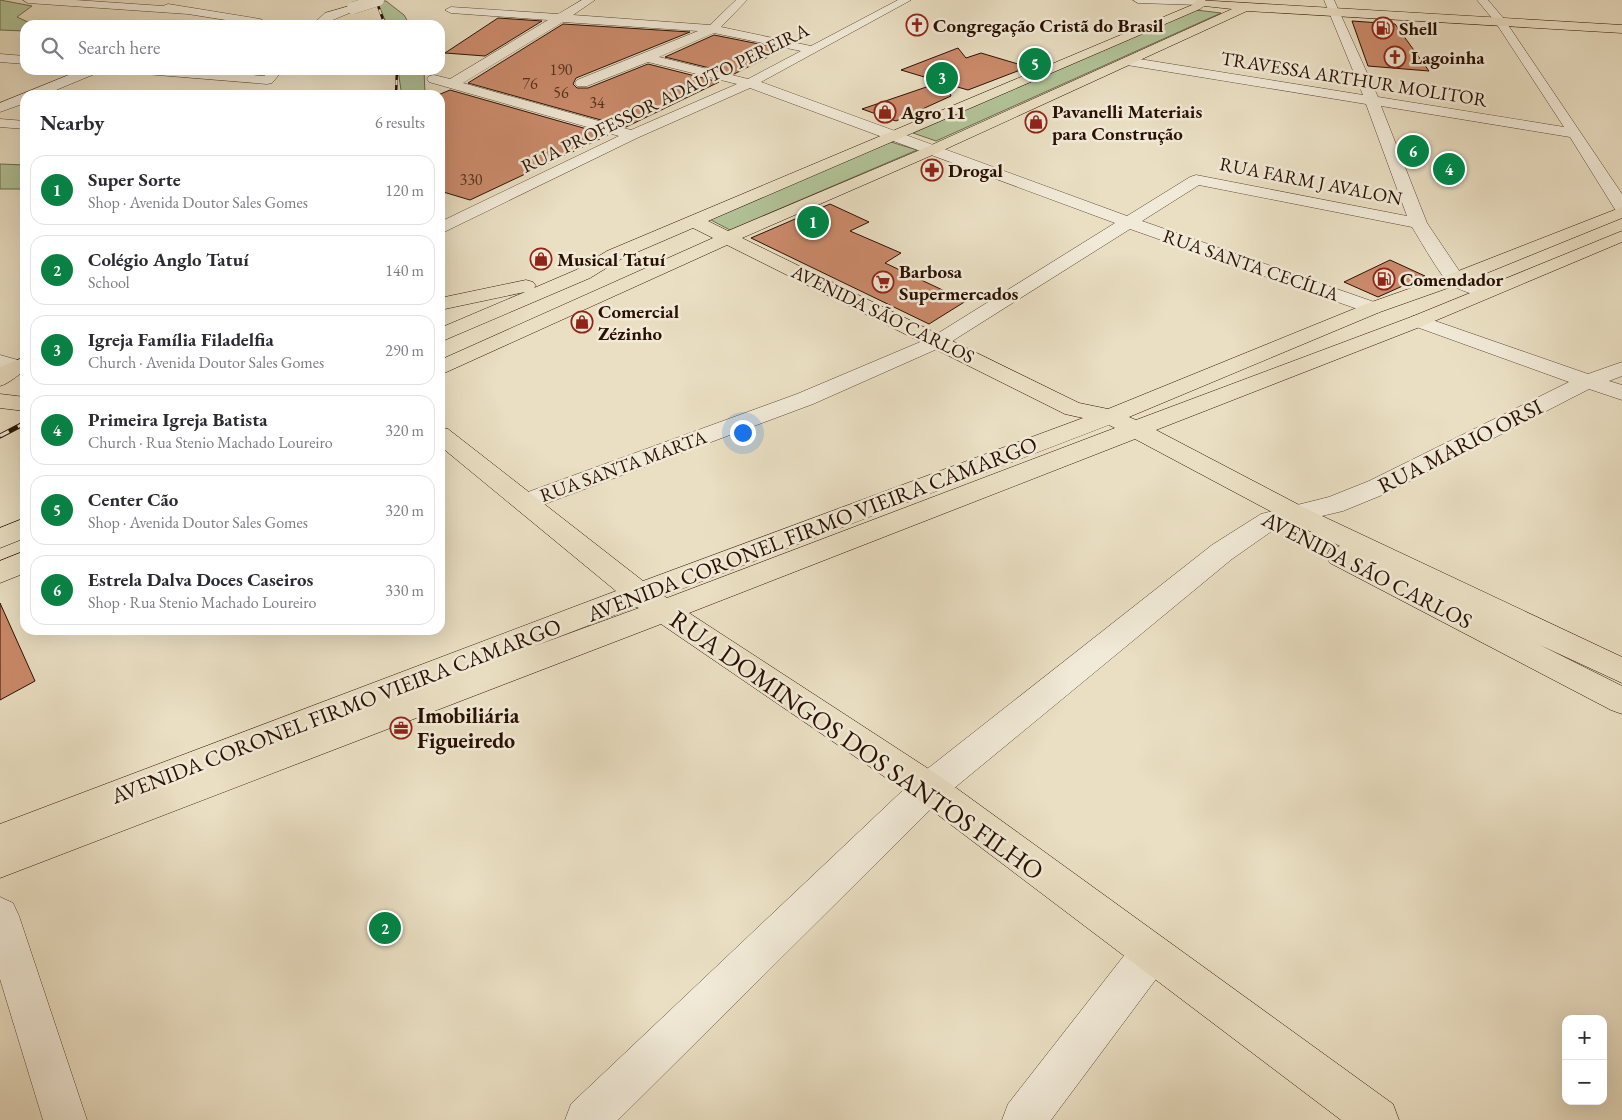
<!DOCTYPE html>
<meta charset="utf-8">
<style>
body{margin:0;font-family:"EB Garamond",serif;background:#f7f7f7;color:#2b2b33}
.controls{position:absolute;right:15px;bottom:15px;display:grid;overflow:hidden;border-radius:10px;box-shadow:0 5px 20px #0002}
.controls button{width:45px;height:45px;display:grid;place-items:center;padding:0;border:0;border-bottom:1px solid #e1e1e2;background:#fff;color:#2b2b33;font:25px sans-serif}
.you{position:absolute;left:742px;top:432px;width:18px;height:18px;margin:-12px;border:4px solid #fff;border-radius:50%;background:#1a73e8;box-shadow:0 0 0 8px #1a73e833}
.badge{display:grid;place-items:center;width:32px;height:32px;border-radius:50%;background:#0b8043;color:#fff;font-size:16px;font-weight:700}
.pin{position:absolute;translate:-50% -50%;border:2px solid #fff;box-shadow:0 1px 5px #0006}
.list{margin:0;padding:0;list-style:none}
h2{display:flex;justify-content:space-between;align-items:center;height:65px;margin:0;padding:0 20px;font-size:21px}
h2 small{font-size:16px;font-weight:400;color:#7c7c81}
.list li{display:grid;grid-template-columns:32px 1fr auto;gap:15px;align-items:center;box-sizing:border-box;height:70px;margin:0 10px 10px;padding:0 10px;border:1px solid #e1e1e2;border-radius:15px}
.list b{display:block;font-size:19px;white-space:nowrap}
.list p{margin:0;font-size:16px;white-space:nowrap;color:#7c7c81}
.list em{font-size:16px;font-style:normal;color:#7c7c81}
.icon{flex:none;width:28px;height:28px;fill:none;stroke:currentColor;stroke-width:2;stroke-linecap:round;stroke-linejoin:round}
.map{position:relative;flex:none;width:1622px;height:1120px;overflow:hidden}
.search{position:absolute;background:#fff;box-shadow:0 5px 20px #0002;left:20px;top:20px;width:425px;height:55px;display:flex;align-items:center;gap:12px;box-sizing:border-box;padding:0 18px;border-radius:15px;color:#7c7c81;font-size:19px}
.panel{position:absolute;background:#fff;box-shadow:0 5px 20px #0002;left:20px;top:90px;width:425px;height:545px;border-radius:15px}
.map>svg:first-child{display:block}
.green{fill:#b2c398;stroke:#6e6a4d}
.building{fill:#cc8b6c;stroke:#2a1002}
.lines{fill:none;stroke-linecap:round;stroke-linejoin:round}
.minor-casing{stroke:#5a4432;stroke-width:1}
.major-casing{stroke:#2a1002;stroke-width:1}
.minor{fill:#f1ead8;fill-rule:evenodd}
.major{fill:#eadfc3;fill-rule:evenodd}
.rail-far1-casing{stroke:#2a1002;stroke-width:2.5}
.rail-casing{stroke:#2a1002;stroke-width:5}
.rail-far1{stroke:#f1ead8;stroke-width:2;stroke-dasharray:5;stroke-linecap:butt}
.rail{stroke:#f1ead8;stroke-width:3;stroke-dasharray:10;stroke-linecap:butt}
.minor-bridge-casing{stroke:#5a4432;stroke-width:12;stroke-linecap:butt}
.minor-bridge{stroke:#f1ead8;stroke-width:12}
.labels{text-anchor:middle;dominant-baseline:central;stroke-width:5;stroke-linejoin:round;paint-order:stroke}
.far-number-label{font-size:16px;fill:#522f1c}
.far-poi-label{font-size:19px;font-weight:bold;fill:#2a1002;stroke:#f1ead8;text-anchor:start}
.far-street-label{font-size:19px;fill:#2a1002;stroke:#f1ead8}
.street-label{font-size:22px;fill:#2a1002;stroke:#f1ead8}
.poi-label{font-size:22px;font-weight:bold;fill:#2a1002;stroke:#f1ead8;text-anchor:start}
.near-street-label{font-size:26px;fill:#2a1002;stroke:#f1ead8}
</style>
<div class="map">
<svg width="1622" height="1120" viewBox="0 0 1622 1120">
<rect width="100%" height="100%" fill="#eadfc3"/>
<filter id="stains"><feTurbulence type="fractalNoise" baseFrequency=".004" numOctaves="4"/><feColorMatrix values="0 0 0 0 .2 0 0 0 0 .09 0 0 0 0 .02 0 0 0 .5 -.17"/></filter>
<radialGradient id="worn" r=".72"><stop offset=".6" stop-color="#630" stop-opacity="0"/><stop offset="1" stop-color="#630" stop-opacity=".3"/></radialGradient>
<path class="green" d="M0,0l32,6 -15,11 17,8h-9v6l-25,-1z
M377,1h9l18,14 6,10h-23z
M1196,10l25,3 -285,128 -23,-8z
M398,70h26l1,25h-25l1,-5z
M891,142l26,8 -187,80 -21,-11z
M0,164l25,1v24h-25z"/>
<path class="building" d="M498,18l44,3 -57,35 -40,-3z
M1352,21l43,3 34,47 -61,-5z
M563,24l127,8 -114,46 -3,6 4,4h11l60,-24 71,18 -93,45 -158,-44z
M714,35l70,14 -50,25 -69,-17z
M958,48l8,10 15,-5 47,14 -60,23 -21,-6 4,12 -55,25 -34,-12 79,-27 -40,-12z
M450,90l158,45 -138,65 -30,-9v-96h-2z
M830,204l39,18 -19,9 51,22 -16,10 81,38 -37,23 -178,-86z
M1390,260l35,16 -47,21 -34,-15z
M0,603l35,78 -35,19z"/>
<g class="lines">
<g class="minor-casing">
<path id="minor" d="M23,0h52l88,6 5,-2 92,15 6,3 -2,2 -7,1 -69,-11 -160,-11z
M582,0h13l-22,15 137,10 26,-25h11l-26,27 90,19 87,-46h13l-150,82 366,134 63,-39 6,-2 211,41 -41,-112 -239,-39 -6,-4 6,-4 236,38 -39,-95h10l44,97 186,30 -68,-104 -19,-23h11l16,19 118,175v18l-6,-1 -46,-74 -189,-31 46,117 35,52 31,13 3,4 -3,4c-10,3 -36,-6 -44,-13 -8,-6 -30,-45 -37,-56l-213,-42 -57,36 238,83 3,4 -3,4 -7,2 -7,-2 -236,-83 -184,116 -133,59 -287,107 -9,-3 -4,-6 4,-6 280,-102 135,-57 183,-114 -365,-135 -113,50 -197,96v-12l179,-86 -190,-54 -2,-3 2,-3 5,-1 16,4 98,-59 -97,-7 -6,-3 6,-3 107,7zM563,22l135,9 -121,49 -2,3 2,3h10l61,-24 89,22 -106,46 -168,-47zM714,33l87,18 -53,28 -89,-22z
M1133,0h72l1,2 -5,3 -63,-2z
M353,5l6,3 -2,2c-14,5 -32,15 -45,15l13,-12z
M0,54l25,2v8l-25,-2z
M81,70h17l-1,3 -53,22h-19v8l-25,9v-9z
M139,70h54l71,6 6,-6h13l-11,13 -5,1 -122,-10z
M0,119l25,2v8l-25,-2z
M1418,315l170,59 34,-12v14l-13,5 13,4v15l-33,-11 -202,104 -44,18 -64,15 -47,33 -291,240 -323,321h-53l6,-16 346,-327 295,-232 49,-31 68,-17 40,-16 200,-99 -158,-57 -3,-4 3,-4z
M0,355l25,7v9l-8,3 -17,-6z
M0,897l13,6 6,13 68,204h-44l-43,-141z
M1151,933l14,6 6,14 -6,14 -114,153h-49l6,-16 129,-165z"/>
</g>
<g class="major-casing">
<path id="major" d="M1197,0l425,25v8l-375,-22 -310,142 -195,85 337,165 29,6 258,-105 82,-29 174,-68v11l-160,65 -82,29 -251,105 7,3 275,-103 211,-86v11l-197,83 -269,105 147,77 319,150v26l-82,-38 82,41v28l-11,-4 -281,-147 -4,-7 4,-7 10,-3 -55,-27 -150,-80 -446,174 252,164 452,327 6,16h-58l-424,-321 -256,-175 -661,254v-54l616,-233 -176,-145v-19l8,2 195,152 440,-163 -18,-4 -338,-169 -287,130v-15l273,-122 -20,-10 -72,31 -31,19 -150,64v-14l85,-36 -85,18v-12l86,-18 7,2 3,4 -2,2 42,-18 31,-19 585,-246zM1204,6l28,3 -305,138 -199,84 -20,-10 492,-212zM1109,425l6,3 -448,170 -3,-2zM636,607l3,1 -104,38z
M25,357v14c-9,5 -15,12 -25,15v-19z
M0,394l25,3v14l-25,-3z
M25,518v20l-25,10v-20z
M25,551v22l-25,10v-22z"/>
</g>
<use href="#minor" class="minor"/>
<use href="#major" class="major"/>
<g class="rail-far1-casing">
<path id="rail-far1" d="M376,0l9,25
M396,95l1,-25"/>
</g>
<g class="rail-casing">
<path id="rail" d="M0,436l25,-13"/>
</g>
<use href="#rail-far1" class="rail-far1"/>
<use href="#rail" class="rail"/>
<g class="minor-bridge-casing">
<path id="minor-bridge" d="M353,8l25,-8"/>
</g>
<use href="#minor-bridge" class="minor-bridge"/>
</g>
<defs>
<g id="church-ring" transform="scale(1.125)"><circle r="9.5" fill="#f1ead8" stroke="#8f2418" stroke-width="1.5"/><path d="M-1.2-6h2.4v3.5h3.3v2.4h-3.3V6h-2.4V-.1h-3.3v-2.4h3.3Z" fill="#8f2418"/></g>
<g id="fuel-ring" transform="scale(1.125)"><circle r="9.5" fill="#f1ead8" stroke="#8f2418" stroke-width="1.5"/><path d="M-5.5-6h7V0h2V4h1.3V-2.5L3-4.5l.8-.8L6-3V5H2.5V1h-1V6h-7ZM-4.2-4.7v3.2H.2V-4.7Z" fill="#8f2418"/></g>
<g id="shop-ring" transform="scale(1.125)"><circle r="9.5" fill="#f1ead8" stroke="#8f2418" stroke-width="1.5"/><path d="M-5-2.5h2.3a2.7 3.5 0 0 1 5.4 0H5L5.5 6h-11ZM-1.5-2.5h3a1.5 2.3 0 0 0-3 0Z" fill="#8f2418"/></g>
<g id="pharmacy-ring" transform="scale(1.125)"><circle r="9.5" fill="#f1ead8" stroke="#8f2418" stroke-width="1.5"/><path d="M-2-6h4v4h4v4h-4v4h-4v-4h-4v-4h4Z" fill="#8f2418"/></g>
<g id="supermarket-ring" transform="scale(1.125)"><circle r="9.5" fill="#f1ead8" stroke="#8f2418" stroke-width="1.5"/><path d="M-6-5.5h2.5l.6 2H6L4.5 2H-2.5L-4.4-4H-6ZM-1.5 3.2a1.3 1.3 0 1 0 .1 0ZM3 3.2a1.3 1.3 0 1 0 .1 0Z" fill="#8f2418"/></g>
<g id="office-ring" transform="scale(1.125)"><circle r="9.5" fill="#f1ead8" stroke="#8f2418" stroke-width="1.5"/><path d="M-6-3h4V-5.5h4V-3h4V5H-6ZM-1-4.5V-3h2v-1.5ZM-6 0V1H6V0Z" fill="#8f2418"/></g>
</defs>
<g fill-rule="evenodd">
<use href="#church-ring" x="917" y="25"/>
<use href="#fuel-ring" x="1383" y="28"/>
<use href="#church-ring" x="1395" y="57"/>
<use href="#shop-ring" x="885" y="112"/>
<use href="#shop-ring" x="1036" y="122"/>
<use href="#pharmacy-ring" x="932" y="170"/>
<use href="#shop-ring" x="541" y="259"/>
<use href="#fuel-ring" x="1384" y="279"/>
<use href="#supermarket-ring" x="883" y="282"/>
<use href="#shop-ring" x="582" y="322"/>
<use href="#office-ring" x="401" y="728"/>
</g>
<g class="labels">
<g class="far-number-label">
<text x="561" y="69">190</text>
<text x="530" y="83">76</text>
<text x="561" y="92">56</text>
<text x="597" y="102">34</text>
<text x="471" y="179">330</text>
</g>
<g class="far-poi-label">
<text x="933" y="25">Congregação Cristã do Brasil</text>
<text x="1399" y="28">Shell</text>
<text x="1411" y="57">Lagoinha</text>
<text x="1052" y="111">Pavanelli Materiais<tspan x="1052" dy="22">para Construção</tspan></text>
<text x="901" y="112">Agro 11</text>
<text x="948" y="170">Drogal</text>
<text x="557" y="259">Musical Tatuí</text>
<text x="899" y="271">Barbosa<tspan x="899" dy="22">Supermercados</tspan></text>
<text x="1400" y="279">Comendador</text>
<text x="598" y="311">Comercial<tspan x="598" dy="22">Zézinho</tspan></text>
</g>
<g class="far-street-label">
<text transform="translate(1354 79) rotate(9)">TRAVESSA ARTHUR MOLITOR</text>
<text transform="translate(665 98) rotate(-26)">RUA PROFESSOR ADAUTO PEREIRA</text>
<text transform="translate(1311 181) rotate(11)">RUA FARM J AVALON</text>
<text transform="translate(1251 265) rotate(19)">RUA SANTA CECÍLIA</text>
<text transform="translate(883 314) rotate(26)">AVENIDA SÃO CARLOS</text>
<text transform="translate(623 466) rotate(-20)">RUA SANTA MARTA</text>
</g>
<g class="street-label">
<text transform="translate(1460 446) rotate(-27)">RUA MARIO ORSI</text>
<text transform="translate(812 529) rotate(-21)">AVENIDA CORONEL FIRMO VIEIRA CAMARGO</text>
<text transform="translate(1367 570) rotate(27)">AVENIDA SÃO CARLOS</text>
<text transform="translate(336 711) rotate(-21)">AVENIDA CORONEL FIRMO VIEIRA CAMARGO</text>
</g>
<g class="poi-label">
<text x="417" y="715">Imobiliária<tspan x="417" dy="25">Figueiredo</tspan></text>
</g>
<g class="near-street-label">
<text transform="translate(857 745) rotate(35)">RUA DOMINGOS DOS SANTOS FILHO</text>
</g>
</g>
<rect width="100%" height="100%" filter="url(#stains)"/>
<rect width="100%" height="100%" fill="url(#worn)"/>
</svg>
<div class="controls">
<button>+</button>
<button>−</button>
</div>
<div class="you"></div>
<div class="pin badge" style="left:813px;top:222px">1</div>
<div class="pin badge" style="left:385px;top:928px">2</div>
<div class="pin badge" style="left:942px;top:78px">3</div>
<div class="pin badge" style="left:1449px;top:169px">4</div>
<div class="pin badge" style="left:1035px;top:64px">5</div>
<div class="pin badge" style="left:1413px;top:151px">6</div>
<div class="search"><svg class="icon" aria-label="search" viewBox="0 0 24 24"><circle cx="10" cy="10" r="6"/><path d="M15 15l6 6"/></svg>Search here</div>
<section class="panel">
<h2>Nearby<small>6 results</small></h2>
<ul class="list">
<li><span class="badge">1</span><div><b>Super Sorte</b><p>Shop · Avenida Doutor Sales Gomes</p></div><em>120 m</em></li>
<li><span class="badge">2</span><div><b>Colégio Anglo Tatuí</b><p>School</p></div><em>140 m</em></li>
<li><span class="badge">3</span><div><b>Igreja Família Filadelfia</b><p>Church · Avenida Doutor Sales Gomes</p></div><em>290 m</em></li>
<li><span class="badge">4</span><div><b>Primeira Igreja Batista</b><p>Church · Rua Stenio Machado Loureiro</p></div><em>320 m</em></li>
<li><span class="badge">5</span><div><b>Center Cão</b><p>Shop · Avenida Doutor Sales Gomes</p></div><em>320 m</em></li>
<li><span class="badge">6</span><div><b>Estrela Dalva Doces Caseiros</b><p>Shop · Rua Stenio Machado Loureiro</p></div><em>330 m</em></li>
</ul>
</section>
</div>
